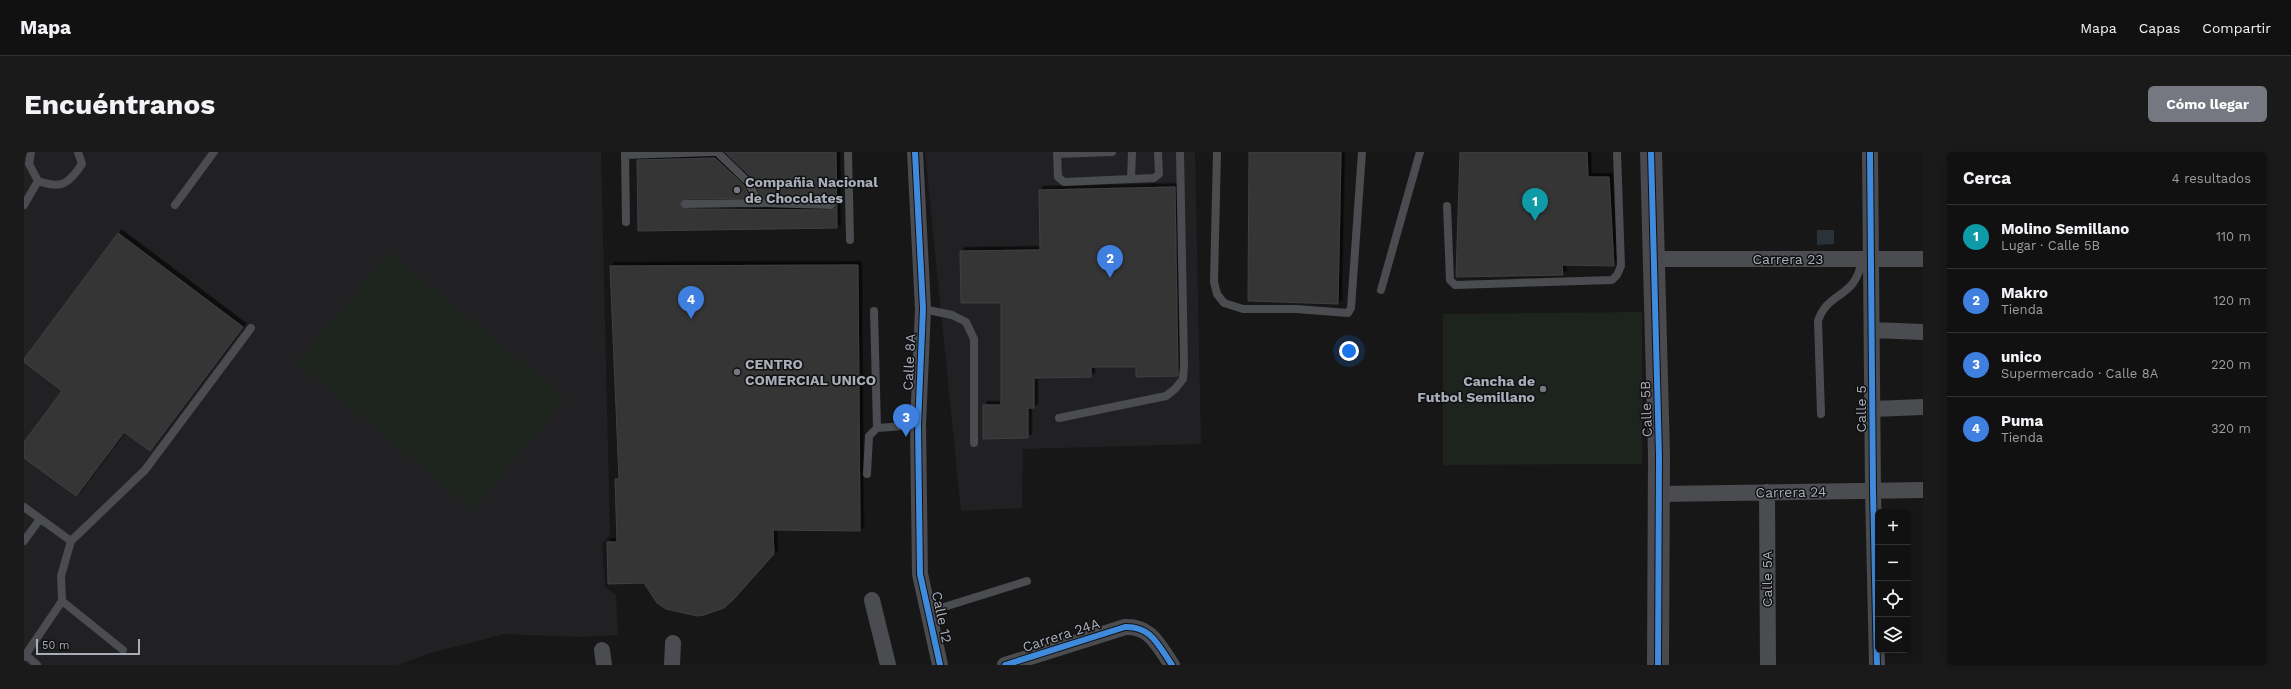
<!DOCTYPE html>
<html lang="es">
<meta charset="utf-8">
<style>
body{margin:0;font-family:"Work Sans",sans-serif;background:#1a1a1a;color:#f1f3f6}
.controls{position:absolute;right:12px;bottom:12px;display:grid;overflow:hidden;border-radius:6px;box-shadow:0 2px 10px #0003}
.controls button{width:36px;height:36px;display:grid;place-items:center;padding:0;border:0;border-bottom:1px solid #303131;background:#111;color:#f1f3f6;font:20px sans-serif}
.scale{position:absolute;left:12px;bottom:10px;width:104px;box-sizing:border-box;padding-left:4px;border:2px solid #a8adb8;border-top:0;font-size:11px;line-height:14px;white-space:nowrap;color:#a8adb8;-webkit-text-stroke:3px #111113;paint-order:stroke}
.you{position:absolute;left:1325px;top:199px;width:14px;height:14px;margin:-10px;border:3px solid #fff;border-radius:50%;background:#1a73e8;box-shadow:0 0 0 6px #1a73e833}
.badge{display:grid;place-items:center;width:26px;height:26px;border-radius:50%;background:#757880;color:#fff;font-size:13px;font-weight:700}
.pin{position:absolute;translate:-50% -33px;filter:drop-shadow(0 1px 2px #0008)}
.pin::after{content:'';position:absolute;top:21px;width:14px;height:12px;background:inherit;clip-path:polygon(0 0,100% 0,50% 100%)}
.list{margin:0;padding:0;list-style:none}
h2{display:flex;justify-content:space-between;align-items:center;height:52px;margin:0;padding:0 16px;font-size:17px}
h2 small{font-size:13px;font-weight:400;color:#9c9d9f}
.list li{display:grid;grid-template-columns:26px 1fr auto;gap:12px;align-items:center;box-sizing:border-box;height:64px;padding:0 16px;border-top:1px solid #303131}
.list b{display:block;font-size:15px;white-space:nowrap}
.list p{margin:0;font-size:13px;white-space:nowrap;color:#9c9d9f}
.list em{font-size:13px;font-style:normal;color:#9c9d9f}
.icon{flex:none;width:22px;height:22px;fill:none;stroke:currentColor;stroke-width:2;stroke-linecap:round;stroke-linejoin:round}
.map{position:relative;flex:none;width:1899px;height:513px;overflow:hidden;border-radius:6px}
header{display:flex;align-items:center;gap:24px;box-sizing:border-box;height:56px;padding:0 20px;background:#111;border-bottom:1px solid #303131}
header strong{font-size:19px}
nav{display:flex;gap:22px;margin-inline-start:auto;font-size:14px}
.intro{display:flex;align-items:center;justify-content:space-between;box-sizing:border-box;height:96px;padding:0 24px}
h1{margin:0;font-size:28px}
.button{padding:10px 18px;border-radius:6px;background:#757880;color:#fff;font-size:14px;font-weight:700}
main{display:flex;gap:24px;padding:0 24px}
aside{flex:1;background:#111;border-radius:6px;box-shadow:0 2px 10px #0003}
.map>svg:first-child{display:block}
.built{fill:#212123}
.green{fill:#1d241e}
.water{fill:#2a3239}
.building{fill:#353536;stroke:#3f4043;filter:url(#shadow)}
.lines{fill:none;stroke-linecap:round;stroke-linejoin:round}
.lane{stroke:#4b4c50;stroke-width:8}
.street{stroke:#4b4c50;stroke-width:16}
.secondary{stroke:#4a4a4e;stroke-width:22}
.cycleway-casing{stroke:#111113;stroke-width:8}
.cycleway{stroke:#408adc;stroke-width:6}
.poi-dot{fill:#757880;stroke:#111113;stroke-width:1.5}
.labels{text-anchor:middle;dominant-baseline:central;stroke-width:3;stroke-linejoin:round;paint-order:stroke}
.poi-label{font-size:14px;font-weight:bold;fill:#a8adb8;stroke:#111113;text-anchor:start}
.street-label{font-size:14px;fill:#a8adb8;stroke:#111113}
</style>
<header>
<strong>Mapa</strong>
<nav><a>Mapa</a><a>Capas</a><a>Compartir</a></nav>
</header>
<div class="intro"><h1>Encuéntranos</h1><a class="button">Cómo llegar</a></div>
<main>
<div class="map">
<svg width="1899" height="513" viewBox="0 0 1899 513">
<defs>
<filter id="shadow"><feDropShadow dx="3.5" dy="-3.5" stdDeviation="0" flood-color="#0009"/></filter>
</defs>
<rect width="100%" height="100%" fill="#171717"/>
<path class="built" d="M0,0h577l9,382 -8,10 3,43 11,8 2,40 -36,2 -78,-3 -77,20 -29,11h-374z
M901,0h270l6,292 -178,5 -1,59 -61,3z"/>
<path class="green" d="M365,100l177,146 -93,112 -176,-147z
M1618,160v152l-199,1v-151z"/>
<path class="water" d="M1793,78h17v14l-17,1z"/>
<path class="building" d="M701,0h111l1,76 -199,3 -1,-71 78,-2 29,27 6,13 -65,1 -5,5 5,5 146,1 5,-2v-6l-5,-2 -69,-2 -10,-20z
M1225,0h92l-3,152 -90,-3z
M1436,0h127l1,25h21l5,89 -52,-1 1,10 -107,2z
M1151,35l3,189 -42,1v-10h-45v10l-57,1v30h-6v30l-45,1v-34h18v-102h-40l-1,-52 80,-1 -1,-60z
M94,81l125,94 -93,124 -26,-19 -48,64 -52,-38v-16l38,-51 -38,-29v-3z
M834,113l2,266 -87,-1 1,24 -40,45 -10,9 -20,7 -7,1 -31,-7 -9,-6 -13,-20 -36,1 -1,-42h10l-2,-63h4l-9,-213z"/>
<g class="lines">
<path class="lane" d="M7,0l-2,12 9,17c23,8 30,4 44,-17l-4,-12
M601,0l1,70
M693,0l31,30 11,21 72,2
M824,0l2,88
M1033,0l1,25 6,5 90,-4 5,-4 -1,-22
M1193,0l-3,130 3,12 7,9 19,6h53l52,4 3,-5 11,-156
M1033,2l55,-2
M601,3l90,-3
M1107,27l1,-27
M661,52l74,-1
M0,53l14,-24
M151,53l39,-53
M1423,54l3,74 5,5 157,-5 5,-5 4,-9 -4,-114
M1357,138l39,-138
M899,157l29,6 14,7 8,17v104
M850,159l3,117
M1797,262l-3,-93c10,-31 38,-21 44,-62
M1035,266l107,-22 9,-7 8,-10 1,-14 -4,-213
M843,322l2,-38 8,-8 41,-3
M0,355l47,34 74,-71 106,-142
M0,389l16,-22
M47,389l-10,35 1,25 61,49
M904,460l99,-31
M2,503l11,10
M0,505l38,-56"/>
<path class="street" d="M891,0l8,157 -5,116 2,149 20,91
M1846,0l3,339 4,174
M1630,107h269
M1848,178l51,2
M1849,257l50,-2
M1743,340l1,173
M1635,342l264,-4
M848,448l16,65
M578,498l2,15
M648,513l1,-22
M981,513l120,-38c26,-1 33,18 47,38"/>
<path class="secondary" d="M1627,0l8,303 -1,210"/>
<g class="cycleway-casing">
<path id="cycleway" d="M891,0l8,157 -5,116 2,149 20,91
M1627,0l8,303 -1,210
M1846,0l3,339 4,174
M981,513l120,-38c26,-1 33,18 47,38"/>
</g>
<use href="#cycleway" class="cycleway"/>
</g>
<g class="poi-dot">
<circle cx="713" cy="38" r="4"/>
<circle cx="713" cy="220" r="4"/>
<circle cx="1519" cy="237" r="4"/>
</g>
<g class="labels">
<g class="poi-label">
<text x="721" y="30">Compañia Nacional<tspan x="721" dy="16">de Chocolates</tspan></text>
<text x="721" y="212">CENTRO<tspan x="721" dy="16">COMERCIAL UNICO</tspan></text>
<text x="1511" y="229" text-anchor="end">Cancha de<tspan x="1511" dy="16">Futbol Semillano</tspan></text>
</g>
<g class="street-label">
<text x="1764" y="107">Carrera 23</text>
<text transform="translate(885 210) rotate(-87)">Calle 8A</text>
<text transform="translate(1622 257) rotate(-92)">Calle 5B</text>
<text transform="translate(1837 257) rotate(-90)">Calle 5</text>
<text transform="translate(1767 340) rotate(-1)">Carrera 24</text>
<text transform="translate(1743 427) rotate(-90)">Calle 5A</text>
<text transform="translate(918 465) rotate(78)">Calle 12</text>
<text transform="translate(1037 483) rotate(-18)">Carrera 24A</text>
</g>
</g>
</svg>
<div class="controls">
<button>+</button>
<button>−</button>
<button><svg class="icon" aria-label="locate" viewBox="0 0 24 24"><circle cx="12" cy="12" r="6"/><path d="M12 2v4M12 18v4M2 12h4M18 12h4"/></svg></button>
<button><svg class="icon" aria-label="layers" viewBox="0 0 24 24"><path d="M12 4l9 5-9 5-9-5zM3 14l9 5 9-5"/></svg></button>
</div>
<div class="scale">50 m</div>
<div class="you"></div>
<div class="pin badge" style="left:1511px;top:69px;background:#0f9aa8">1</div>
<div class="pin badge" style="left:1086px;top:126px;background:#3f7fe0">2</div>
<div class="pin badge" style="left:882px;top:285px;background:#3f7fe0">3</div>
<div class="pin badge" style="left:667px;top:167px;background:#3f7fe0">4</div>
</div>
<aside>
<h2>Cerca<small>4 resultados</small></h2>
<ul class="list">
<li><span class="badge" style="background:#0f9aa8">1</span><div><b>Molino Semillano</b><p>Lugar · Calle 5B</p></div><em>110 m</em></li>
<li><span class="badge" style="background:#3f7fe0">2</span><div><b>Makro</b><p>Tienda</p></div><em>120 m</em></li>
<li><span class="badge" style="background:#3f7fe0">3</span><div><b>unico</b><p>Supermercado · Calle 8A</p></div><em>220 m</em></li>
<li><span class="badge" style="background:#3f7fe0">4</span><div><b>Puma</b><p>Tienda</p></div><em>320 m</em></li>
</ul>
</aside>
</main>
